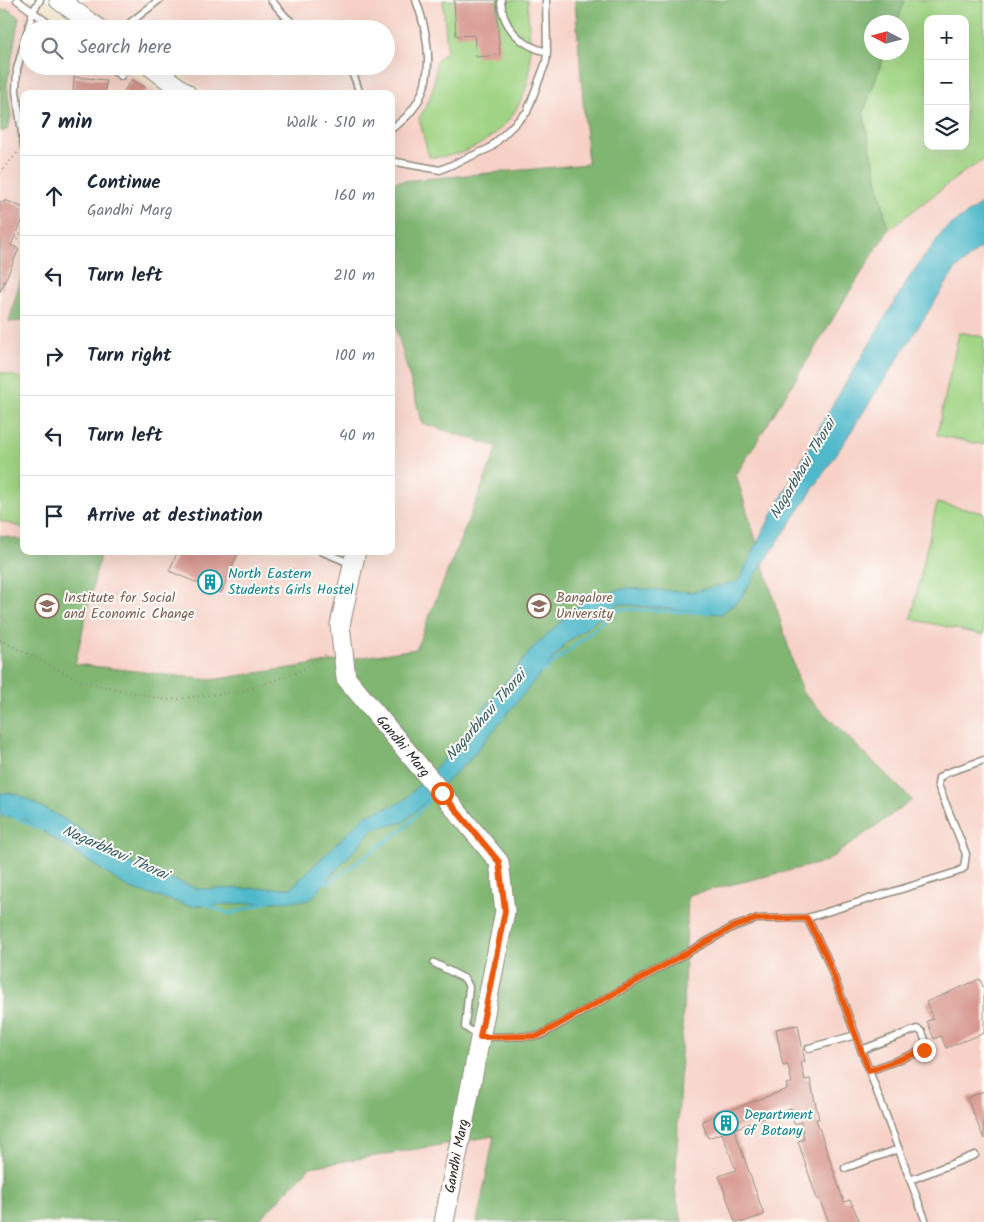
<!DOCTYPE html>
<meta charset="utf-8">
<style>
body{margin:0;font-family:Kalam,sans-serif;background:#f6f6f7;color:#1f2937}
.controls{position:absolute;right:15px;top:15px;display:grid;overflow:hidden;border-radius:10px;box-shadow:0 5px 20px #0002}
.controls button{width:45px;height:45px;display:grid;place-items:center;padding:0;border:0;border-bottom:1px solid #e0e1e3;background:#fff;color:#1f2937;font:25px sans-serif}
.compass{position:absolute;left:864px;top:15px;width:45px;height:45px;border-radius:50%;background:#fff;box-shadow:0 5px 20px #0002;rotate:276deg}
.stop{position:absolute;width:15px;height:15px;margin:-11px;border:4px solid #ea580c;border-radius:50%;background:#fff}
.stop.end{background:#ea580c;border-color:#fff;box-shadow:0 1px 5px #0008}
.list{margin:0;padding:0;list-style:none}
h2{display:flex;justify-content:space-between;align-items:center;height:65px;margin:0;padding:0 20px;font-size:21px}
h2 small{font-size:16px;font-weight:400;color:#747a83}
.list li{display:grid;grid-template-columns:32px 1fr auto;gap:15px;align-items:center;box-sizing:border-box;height:80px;padding:0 20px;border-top:1px solid #e0e1e3}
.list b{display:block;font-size:19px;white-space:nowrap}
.list p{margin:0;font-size:16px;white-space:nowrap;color:#747a83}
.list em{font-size:16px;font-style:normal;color:#747a83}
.icon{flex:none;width:28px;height:28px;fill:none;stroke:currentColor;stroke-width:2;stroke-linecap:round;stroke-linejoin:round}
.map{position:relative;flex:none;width:984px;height:1222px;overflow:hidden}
.search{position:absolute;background:#fff;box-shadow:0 5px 20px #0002;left:20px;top:20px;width:375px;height:55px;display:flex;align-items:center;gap:12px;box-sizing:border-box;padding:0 18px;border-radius:28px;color:#747a83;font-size:19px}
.panel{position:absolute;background:#fff;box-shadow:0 5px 20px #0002;left:20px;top:90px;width:375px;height:465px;border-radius:10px}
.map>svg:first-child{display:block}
.built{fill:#f7d1c7;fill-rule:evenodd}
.green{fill:#a0d484;stroke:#668058;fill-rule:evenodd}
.forest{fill:#80b672;stroke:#56704e}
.water{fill:#4fb9cb;stroke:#3d727b}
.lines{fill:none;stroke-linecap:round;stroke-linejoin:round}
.stream{stroke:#4fb9cb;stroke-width:3}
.building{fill:#d6938a}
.lane-casing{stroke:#908a7d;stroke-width:9}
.secondary-casing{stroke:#908a7d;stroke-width:21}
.path{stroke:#908a7d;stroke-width:2;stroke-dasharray:1 4;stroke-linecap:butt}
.lane{stroke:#fff;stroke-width:6}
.secondary{stroke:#fff;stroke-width:19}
.route{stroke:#ea580c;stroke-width:6}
.labels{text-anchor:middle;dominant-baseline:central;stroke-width:4;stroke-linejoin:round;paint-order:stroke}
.culture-label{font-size:14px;fill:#0d838f;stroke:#fdfcf7;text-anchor:start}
.education-label{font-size:14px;fill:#785e54;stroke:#fdfcf7;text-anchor:start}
.street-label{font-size:14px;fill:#2b2b2b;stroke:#fdfcf7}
.water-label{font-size:15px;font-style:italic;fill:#385d63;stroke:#fdfcf7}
</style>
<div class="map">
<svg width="984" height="1222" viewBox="0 0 984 1222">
<rect width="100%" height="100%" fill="#fdfcf7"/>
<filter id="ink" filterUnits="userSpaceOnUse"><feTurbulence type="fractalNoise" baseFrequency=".02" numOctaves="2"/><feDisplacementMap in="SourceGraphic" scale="10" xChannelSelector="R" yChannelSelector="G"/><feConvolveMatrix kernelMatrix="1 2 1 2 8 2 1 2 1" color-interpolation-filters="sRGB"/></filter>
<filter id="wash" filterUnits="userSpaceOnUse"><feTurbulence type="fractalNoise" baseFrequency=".0096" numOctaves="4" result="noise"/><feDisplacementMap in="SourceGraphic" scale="20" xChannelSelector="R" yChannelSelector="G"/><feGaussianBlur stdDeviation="1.12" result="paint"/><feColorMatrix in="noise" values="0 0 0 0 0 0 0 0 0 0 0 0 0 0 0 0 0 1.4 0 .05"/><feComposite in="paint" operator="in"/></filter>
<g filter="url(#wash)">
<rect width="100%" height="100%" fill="#f4e8cf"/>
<path class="built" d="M0,0h29l40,29h-40v37h92l38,28h-135v457h367v-457h-182l-38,-28h215v-37h-266l-39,-29h903v1222h-984zM928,19h37v127h-37zM872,22h30v30h-30z"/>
<path class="green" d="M443,0h84c1,21 4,44 3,65 -2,51 -51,95 -101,92l-10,-39c12,-17 17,-35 17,-56l11,-12z
M905,0h79v160l-19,11 -77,59 -25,-117 22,-60 17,-1v-30h-5zM928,19h37v127h-37z
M959,332l25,5v108l-47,-10z
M0,372l24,7v149l-24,-7z
M937,503l47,10v122l-73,-16z"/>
<path class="forest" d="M575,0h330l-8,22h-25v30l13,1 -22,60 25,117 -152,245 66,217 110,108 -87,62 -137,33 -13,297 7,30h-205l17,-86 -184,31 -53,55h-257v-687l24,6v10h77l-26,113 136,16 205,-31 82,-202 -76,-24 -31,-114v-127l197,-18z
M8,9l11,8 -12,68 4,31 -3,13 -7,3 -1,-122z
M24,266v52l-3,3 -12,1z"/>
<path class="water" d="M984,202v43l-29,25 -116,180 -100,150 -18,14 -102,-10 -52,38 -100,120 -63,60 -31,7 -63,71 -119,6 -61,-17 -105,-70 -25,-3v-23l17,1 42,22 77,50 62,23 93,-1 75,-73 36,-13 44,-45 86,-108 56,-53 39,-8 65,4 47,-11 22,-46 65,-119 84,-140 35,-47z"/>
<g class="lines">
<path class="stream" d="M542,672l78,-63 88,4 3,-2
M12,816l30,14
M321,884l11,-3 75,-55 27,-32
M205,904l25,10 40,-13"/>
</g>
<g id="blocks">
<path class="building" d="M454,0h42l4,55 -24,2 -2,-22 -18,1z
M74,77l32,3 -1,14h-32z
M132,79l14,9 -4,6h-20z
M5,200l19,8v9l-13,28 8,4 -19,43v-91l4,2z
M178,551h61l-18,42 -52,-22z
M980,979l4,10v44l-38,15 -5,-12 -7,3 -7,-18 6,-2 -7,-17z
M798,1025l7,37h-4l4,18 5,-1 9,40h-3l28,83 6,-2 10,22h-31l-10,-23h-2l-19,-58 6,-2 -3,-17 -7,2 -3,-16 -57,21 30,86 -21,7h-8l-16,-46 17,-6 -14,-37 -14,5 -6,-17 85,-32 -1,-5 6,-1 -4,-18 -5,1 -7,-37z
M984,1091v48l-17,-41z"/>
</g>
</g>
<g filter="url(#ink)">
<use href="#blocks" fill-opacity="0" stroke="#908a7d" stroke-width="1"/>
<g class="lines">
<g class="lane-casing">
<path id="lane" d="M17,0l39,29
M271,0l15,17 14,12
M501,0c1,28 21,46 46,52
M122,29l37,-29
M107,66l14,10
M348,66l7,13 5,15
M391,129c47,-30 42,-82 25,-129
M24,147l-8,-56 1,-22 16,-58 7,-11
M391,161l49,9 50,-22 37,-36 19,-50 1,-10 -1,-52
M321,551l31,13
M807,918l150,-46 7,-4 2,-14 -28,-69 1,-7 7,-5 38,-13
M434,963l31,16 4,8 -4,40 15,10 59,-1 194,-109 23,-8 51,-1 19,38 100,266
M809,1048l47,-13
M861,1050l56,-21 5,3 5,13 -3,5 -55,21
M845,1168l54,-19
M910,1180l65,-25"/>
</g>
<g class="secondary-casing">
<g id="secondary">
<path d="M59,0l40,29"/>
<path d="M150,66l37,28"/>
<path id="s1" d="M356,551l-16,74 6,53 153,184 6,49 -61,311"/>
</g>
</g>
<path class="path" d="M94,79l1,-13
M0,173l18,-21
M18,239l6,-13
M0,640l81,41 86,19 76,-9 55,-19 30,-19"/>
<use href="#lane" class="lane"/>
<use href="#secondary" class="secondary"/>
</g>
</g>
<g class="lines" filter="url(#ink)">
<path class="route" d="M442,793l57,69 6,49 -25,126 58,-1 195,-109 23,-8 51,-1 19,38 43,115 55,-21"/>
</g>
<defs>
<g id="building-ring" transform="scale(1.25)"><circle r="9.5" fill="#fdfcf7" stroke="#0f9aa8" stroke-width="1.5"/><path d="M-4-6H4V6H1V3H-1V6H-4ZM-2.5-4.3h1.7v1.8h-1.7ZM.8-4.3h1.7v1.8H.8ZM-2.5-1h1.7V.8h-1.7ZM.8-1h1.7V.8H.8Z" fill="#0f9aa8"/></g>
<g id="university-ring" transform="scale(1.25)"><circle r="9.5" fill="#fdfcf7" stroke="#8d6e63" stroke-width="1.5"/><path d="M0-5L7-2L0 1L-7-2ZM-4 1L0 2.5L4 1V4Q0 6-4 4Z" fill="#8d6e63"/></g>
</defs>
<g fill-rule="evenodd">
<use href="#building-ring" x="210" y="582"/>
<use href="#university-ring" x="47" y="606"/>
<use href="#university-ring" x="539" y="606"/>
<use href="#building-ring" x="726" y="1123"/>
</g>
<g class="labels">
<g class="culture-label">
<text x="228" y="574">North Eastern<tspan x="228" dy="16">Students Girls Hostel</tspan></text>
<text x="744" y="1115">Department<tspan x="744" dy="16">of Botany</tspan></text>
</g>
<g class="education-label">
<text x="64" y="598">Institute for Social<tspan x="64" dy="16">and Economic Change</tspan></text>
<text x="556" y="598">Bangalore<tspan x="556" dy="16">University</tspan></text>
</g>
<g class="street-label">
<text stroke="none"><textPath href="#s1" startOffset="218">Gandhi Marg</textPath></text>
<text transform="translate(457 1156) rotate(-79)">Gandhi Marg</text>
</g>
<g class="water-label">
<text transform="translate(803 469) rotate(-59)">Nagarbhavi Thorai</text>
<text transform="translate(486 716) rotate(-49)">Nagarbhavi Thorai</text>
<text transform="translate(115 853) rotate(24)">Nagarbhavi Thorai</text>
</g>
</g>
</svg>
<div class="controls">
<button>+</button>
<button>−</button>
<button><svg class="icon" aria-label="layers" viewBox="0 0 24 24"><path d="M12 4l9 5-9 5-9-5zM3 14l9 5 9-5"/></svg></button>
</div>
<svg class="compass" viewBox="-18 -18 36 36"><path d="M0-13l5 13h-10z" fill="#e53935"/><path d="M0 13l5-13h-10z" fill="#747a83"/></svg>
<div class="stop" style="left:442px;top:793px"></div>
<div class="stop end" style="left:924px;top:1050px"></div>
<div class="search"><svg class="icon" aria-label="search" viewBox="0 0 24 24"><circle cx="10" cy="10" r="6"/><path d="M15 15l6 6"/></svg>Search here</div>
<section class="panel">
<h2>7 min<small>Walk · 510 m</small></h2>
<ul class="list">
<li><svg class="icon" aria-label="ahead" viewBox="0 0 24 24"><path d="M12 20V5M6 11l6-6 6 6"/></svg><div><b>Continue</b><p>Gandhi Marg</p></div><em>160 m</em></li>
<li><svg class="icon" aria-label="left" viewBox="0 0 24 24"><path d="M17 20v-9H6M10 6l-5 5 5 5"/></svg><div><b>Turn left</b></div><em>210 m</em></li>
<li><svg class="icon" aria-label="right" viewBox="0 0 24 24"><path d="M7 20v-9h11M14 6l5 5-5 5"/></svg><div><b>Turn right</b></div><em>100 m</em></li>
<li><svg class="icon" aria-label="left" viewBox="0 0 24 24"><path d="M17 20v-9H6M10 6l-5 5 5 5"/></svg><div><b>Turn left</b></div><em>40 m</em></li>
<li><svg class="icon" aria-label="arrive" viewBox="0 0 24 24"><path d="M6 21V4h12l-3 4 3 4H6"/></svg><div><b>Arrive at destination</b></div></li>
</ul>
</section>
</div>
